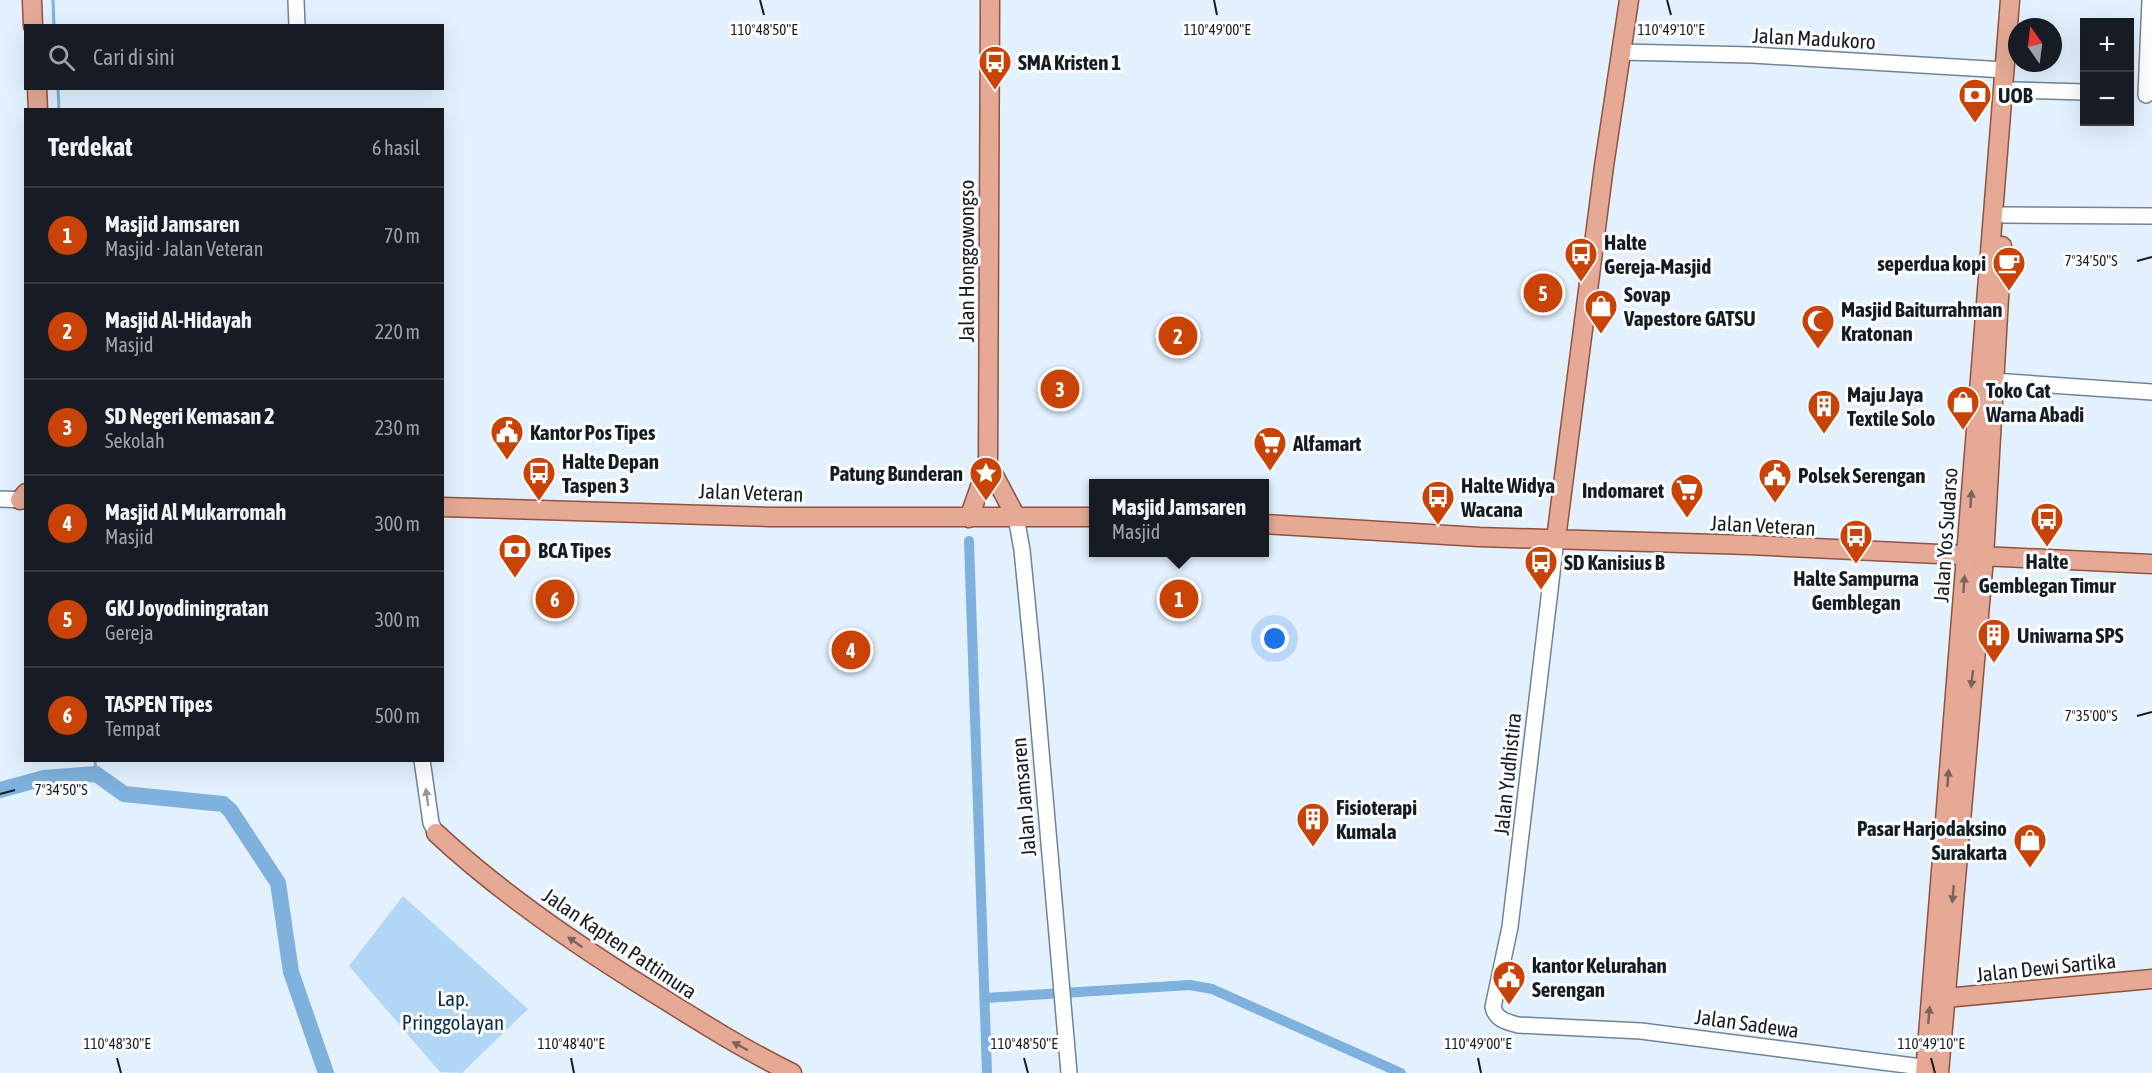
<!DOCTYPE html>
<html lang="id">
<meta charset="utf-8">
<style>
body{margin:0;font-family:"Asap Condensed",sans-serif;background:#242831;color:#f1f3f6}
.controls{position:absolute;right:18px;top:18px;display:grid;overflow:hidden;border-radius:0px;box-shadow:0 6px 24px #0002}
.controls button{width:54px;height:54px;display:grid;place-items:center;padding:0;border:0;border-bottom:2px solid #363941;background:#171b24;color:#f1f3f6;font:30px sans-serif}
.compass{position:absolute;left:2008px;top:18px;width:54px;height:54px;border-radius:50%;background:#171b24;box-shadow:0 6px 24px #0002;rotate:346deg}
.you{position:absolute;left:1275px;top:639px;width:21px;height:21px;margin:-15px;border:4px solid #fff;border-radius:50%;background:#1a73e8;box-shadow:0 0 0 9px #1a73e833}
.badge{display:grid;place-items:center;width:39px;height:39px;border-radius:50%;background:#c94306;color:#fff;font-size:20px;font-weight:700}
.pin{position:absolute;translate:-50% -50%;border:3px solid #fff;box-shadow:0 2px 6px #0006}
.popup{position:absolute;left:1089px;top:479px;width:180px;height:78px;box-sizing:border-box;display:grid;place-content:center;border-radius:0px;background:#171b24;filter:drop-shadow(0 2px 4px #0005);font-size:20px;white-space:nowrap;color:#9ea1a6}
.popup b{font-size:22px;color:#f1f3f6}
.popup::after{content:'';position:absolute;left:50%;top:100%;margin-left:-12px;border:12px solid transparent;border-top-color:#171b24}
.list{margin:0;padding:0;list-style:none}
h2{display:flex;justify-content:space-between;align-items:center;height:78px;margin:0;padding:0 24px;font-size:26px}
h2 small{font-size:20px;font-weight:400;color:#9ea1a6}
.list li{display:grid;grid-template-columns:39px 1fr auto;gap:18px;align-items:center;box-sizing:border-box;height:96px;padding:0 24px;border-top:2px solid #363941}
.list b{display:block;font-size:22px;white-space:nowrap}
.list p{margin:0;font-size:20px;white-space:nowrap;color:#9ea1a6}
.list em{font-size:20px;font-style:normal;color:#9ea1a6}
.icon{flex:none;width:33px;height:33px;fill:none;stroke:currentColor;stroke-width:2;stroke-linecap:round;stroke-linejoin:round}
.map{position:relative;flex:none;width:2152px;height:1073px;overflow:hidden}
.search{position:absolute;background:#171b24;box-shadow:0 6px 24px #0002;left:24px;top:24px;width:420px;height:66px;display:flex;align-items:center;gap:15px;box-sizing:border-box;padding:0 21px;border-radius:0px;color:#9ea1a6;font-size:22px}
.panel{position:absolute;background:#171b24;box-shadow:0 6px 24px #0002;left:24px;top:108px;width:420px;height:654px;border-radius:0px}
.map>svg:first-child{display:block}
.green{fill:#b1d6f6}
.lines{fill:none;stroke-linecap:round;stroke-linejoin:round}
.stream{stroke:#7eb1dd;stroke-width:3}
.canal{stroke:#7eb1dd;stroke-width:10}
.river{stroke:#7eb1dd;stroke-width:16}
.minor-casing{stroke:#6e8497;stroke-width:18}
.major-casing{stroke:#905340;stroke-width:21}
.minor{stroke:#fff;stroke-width:15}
.major{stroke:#e5a995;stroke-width:18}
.oneway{fill:#7c625c}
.oneway2{fill:#95999c}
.ticks{fill:none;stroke:#141c24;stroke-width:2}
.labels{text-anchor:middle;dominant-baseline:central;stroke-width:6;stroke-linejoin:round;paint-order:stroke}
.street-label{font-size:21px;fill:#141c24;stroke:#fff}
.poi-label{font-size:21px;font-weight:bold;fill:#141c24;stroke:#fff;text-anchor:start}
.park-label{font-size:21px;fill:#072f4c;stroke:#fff}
.ticks-label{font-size:15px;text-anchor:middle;fill:#141c24;stroke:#fff;stroke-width:6;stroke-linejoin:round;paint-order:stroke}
</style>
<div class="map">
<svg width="2152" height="1073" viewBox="0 0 2152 1073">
<rect width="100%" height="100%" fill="#e3f1fe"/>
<path class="green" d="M403,896l125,113 -66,64 -22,-1 -91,-106z"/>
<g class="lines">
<path class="stream" d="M53,0l1,26
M58,88l1,22
M95,760l1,14"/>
<path class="canal" d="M969,541l18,532
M985,998l205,-13 22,4 189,84"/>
<path class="river" d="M0,790l44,-12 52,-4 28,20 99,10 7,6 48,73 13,89 35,101"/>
<g class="minor-casing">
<path id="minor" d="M296,0l1,26
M1621,52l131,3 253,15
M2014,90l70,2
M2146,95l4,-95
M2004,215l148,1
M1993,381l159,11
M0,499l26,1
M1016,517l6,33 13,132 34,391
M1556,539l-46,388 -17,80c3,13 14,15 25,18l123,6 296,38
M422,760l9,63 5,10"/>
</g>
<g class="major-casing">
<path id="major" d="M32,0l1,26
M37,88l1,22
M988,464l28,53
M20,500l6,-7
M442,507l327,10h325
M969,518l19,-54 2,-464
M1264,524l215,13 270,8 403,19
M1556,539l48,-373 25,-166
M436,833c63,59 136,109 210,155 48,30 95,60 146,85
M1945,998l207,-19
M1925,1073l85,-1073
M1939,1073l45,-515 18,-312"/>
</g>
<use href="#minor" class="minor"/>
<use href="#major" class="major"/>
</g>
<defs><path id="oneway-solid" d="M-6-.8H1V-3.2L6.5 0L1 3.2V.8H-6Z" transform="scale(1.5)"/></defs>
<g class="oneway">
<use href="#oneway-solid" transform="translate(1971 499) rotate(-86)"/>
<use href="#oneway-solid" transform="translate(1964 584) rotate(-86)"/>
<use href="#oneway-solid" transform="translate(1972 679) rotate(96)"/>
<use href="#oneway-solid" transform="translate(1948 778) rotate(-86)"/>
<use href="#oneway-solid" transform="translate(1953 894) rotate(95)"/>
<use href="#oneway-solid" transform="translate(575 942) rotate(-145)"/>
<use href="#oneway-solid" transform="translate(1929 1015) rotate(-85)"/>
<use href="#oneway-solid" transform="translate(740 1046) rotate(-152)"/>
</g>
<use class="oneway2" href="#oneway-solid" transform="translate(427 797) rotate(-98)"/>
<path class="ticks" d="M760,0l4,15M1214,0l3,15M1667,0l4,15M2137,261l15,-4M2137,716l15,-4M0,794l15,-4M117,1058l4,15M571,1058l3,15M1024,1058l4,15M1478,1058l3,15M1931,1058l4,15"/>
<defs>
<g id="bus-pin" transform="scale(1.725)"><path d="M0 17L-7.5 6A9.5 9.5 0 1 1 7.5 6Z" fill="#c94306" stroke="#fff"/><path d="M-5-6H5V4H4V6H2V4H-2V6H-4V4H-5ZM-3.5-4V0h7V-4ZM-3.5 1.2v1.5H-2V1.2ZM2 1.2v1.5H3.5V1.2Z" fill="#fff"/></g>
<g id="bank-pin" transform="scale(1.725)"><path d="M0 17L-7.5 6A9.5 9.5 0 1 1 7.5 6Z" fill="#c94306" stroke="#fff"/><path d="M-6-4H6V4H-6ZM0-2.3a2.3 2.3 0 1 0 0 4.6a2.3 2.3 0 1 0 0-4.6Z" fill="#fff"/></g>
<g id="cafe-pin" transform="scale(1.725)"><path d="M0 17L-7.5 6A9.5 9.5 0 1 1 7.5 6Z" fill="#c94306" stroke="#fff"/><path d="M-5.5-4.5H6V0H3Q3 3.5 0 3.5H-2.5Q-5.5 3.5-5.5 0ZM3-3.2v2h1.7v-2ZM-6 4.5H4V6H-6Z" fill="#fff"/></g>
<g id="shop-pin" transform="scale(1.725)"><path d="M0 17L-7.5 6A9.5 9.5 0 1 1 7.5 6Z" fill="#c94306" stroke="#fff"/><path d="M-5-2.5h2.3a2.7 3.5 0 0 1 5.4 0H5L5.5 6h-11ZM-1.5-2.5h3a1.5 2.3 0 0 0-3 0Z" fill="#fff"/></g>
<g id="mosque-pin" transform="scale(1.725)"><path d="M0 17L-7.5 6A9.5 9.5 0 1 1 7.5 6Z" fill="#c94306" stroke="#fff"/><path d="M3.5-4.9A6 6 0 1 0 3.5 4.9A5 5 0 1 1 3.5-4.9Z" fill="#fff"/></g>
<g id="building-pin" transform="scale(1.725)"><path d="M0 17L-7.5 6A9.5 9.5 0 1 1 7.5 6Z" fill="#c94306" stroke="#fff"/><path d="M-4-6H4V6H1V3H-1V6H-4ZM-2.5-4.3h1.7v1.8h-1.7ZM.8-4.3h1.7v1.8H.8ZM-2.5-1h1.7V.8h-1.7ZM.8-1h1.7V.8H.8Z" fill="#fff"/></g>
<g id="civic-pin" transform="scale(1.725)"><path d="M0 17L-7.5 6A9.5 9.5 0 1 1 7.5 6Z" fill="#c94306" stroke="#fff"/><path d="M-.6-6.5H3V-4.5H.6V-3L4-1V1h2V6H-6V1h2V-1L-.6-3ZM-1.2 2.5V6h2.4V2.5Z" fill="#fff"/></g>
<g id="supermarket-pin" transform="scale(1.725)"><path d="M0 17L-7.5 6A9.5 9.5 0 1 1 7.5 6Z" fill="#c94306" stroke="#fff"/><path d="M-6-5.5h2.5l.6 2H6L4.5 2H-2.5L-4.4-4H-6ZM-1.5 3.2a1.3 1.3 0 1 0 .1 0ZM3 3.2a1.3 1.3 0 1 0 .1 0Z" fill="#fff"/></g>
<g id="sight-pin" transform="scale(1.725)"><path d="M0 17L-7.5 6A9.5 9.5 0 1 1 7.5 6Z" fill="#c94306" stroke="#fff"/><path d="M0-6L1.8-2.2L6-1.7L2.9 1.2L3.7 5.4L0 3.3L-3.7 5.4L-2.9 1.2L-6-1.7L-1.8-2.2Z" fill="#fff"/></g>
</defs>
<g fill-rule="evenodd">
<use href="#bus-pin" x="995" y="62"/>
<use href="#bank-pin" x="1975" y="95"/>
<use href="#bus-pin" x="1581" y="254"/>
<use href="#cafe-pin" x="2009" y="263"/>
<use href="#shop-pin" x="1601" y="306"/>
<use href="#mosque-pin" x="1818" y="321"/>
<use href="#shop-pin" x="1963" y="402"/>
<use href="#building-pin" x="1824" y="406"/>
<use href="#civic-pin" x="507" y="432"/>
<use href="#supermarket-pin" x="1270" y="443"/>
<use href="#bus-pin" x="539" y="473"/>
<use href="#sight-pin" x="986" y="473"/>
<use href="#civic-pin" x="1775" y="475"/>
<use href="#supermarket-pin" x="1687" y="490"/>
<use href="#bus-pin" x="1438" y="497"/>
<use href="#bus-pin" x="2047" y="519"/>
<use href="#bus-pin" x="1856" y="536"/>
<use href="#bank-pin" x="515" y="550"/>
<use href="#bus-pin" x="1541" y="562"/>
<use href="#building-pin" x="1994" y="635"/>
<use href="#building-pin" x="1313" y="819"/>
<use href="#shop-pin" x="2030" y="840"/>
<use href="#civic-pin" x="1509" y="977"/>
</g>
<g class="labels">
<g class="street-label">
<text transform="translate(1814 38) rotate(3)">Jalan Madukoro</text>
<text transform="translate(966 261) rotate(-90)">Jalan Honggowongso</text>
<text transform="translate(751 492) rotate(2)">Jalan Veteran</text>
<text transform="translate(1763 525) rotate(3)">Jalan Veteran</text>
<text transform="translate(1945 535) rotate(-86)">Jalan Yos Sudarso</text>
<text transform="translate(1507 774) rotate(-84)">Jalan Yudhistira</text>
<text transform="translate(1023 797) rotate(-95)">Jalan Jamsaren</text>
<text transform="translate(620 943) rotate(34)">Jalan Kapten Pattimura</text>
<text transform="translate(2046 967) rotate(-6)">Jalan Dewi Sartika</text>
<text transform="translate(1747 1023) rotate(8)">Jalan Sadewa</text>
</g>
<g class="poi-label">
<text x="1018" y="62">SMA Kristen 1</text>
<text x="1998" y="95">UOB</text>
<text x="1604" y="242">Halte<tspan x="1604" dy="24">Gereja-Masjid</tspan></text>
<text x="1986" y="263" text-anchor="end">seperdua kopi</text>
<text x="1624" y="294">Sovap<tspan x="1624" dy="24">Vapestore GATSU</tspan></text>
<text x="1841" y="309">Masjid Baiturrahman<tspan x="1841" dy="24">Kratonan</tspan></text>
<text x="1986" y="390">Toko Cat<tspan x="1986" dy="24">Warna Abadi</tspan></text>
<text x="1847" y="394">Maju Jaya<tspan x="1847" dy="24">Textile Solo</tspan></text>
<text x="530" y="432">Kantor Pos Tipes</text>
<text x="1293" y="443">Alfamart</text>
<text x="562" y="461">Halte Depan<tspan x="562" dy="24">Taspen 3</tspan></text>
<text x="963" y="473" text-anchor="end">Patung Bunderan</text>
<text x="1798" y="475">Polsek Serengan</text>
<text x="1461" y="485">Halte Widya<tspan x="1461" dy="24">Wacana</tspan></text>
<text x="1664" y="490" text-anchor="end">Indomaret</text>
<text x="538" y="550">BCA Tipes</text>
<text x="2047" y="561" text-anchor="middle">Halte<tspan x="2047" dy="24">Gemblegan Timur</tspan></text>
<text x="1564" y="562">SD Kanisius B</text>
<text x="1856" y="578" text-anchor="middle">Halte Sampurna<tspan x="1856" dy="24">Gemblegan</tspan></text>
<text x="2017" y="635">Uniwarna SPS</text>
<text x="1336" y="807">Fisioterapi<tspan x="1336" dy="24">Kumala</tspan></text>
<text x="2007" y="828" text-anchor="end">Pasar Harjodaksino<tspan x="2007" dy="24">Surakarta</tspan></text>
<text x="1532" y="965">kantor Kelurahan<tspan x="1532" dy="24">Serengan</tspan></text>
</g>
<g class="park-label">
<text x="453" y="998">Lap.<tspan x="453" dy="24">Pringgolayan</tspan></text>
</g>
</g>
<g class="ticks-label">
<text x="764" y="35">110°48'50"E</text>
<text x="1217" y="35">110°49'00"E</text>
<text x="1671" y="35">110°49'10"E</text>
<text x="2091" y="266">7°34'50"S</text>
<text x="2091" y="721">7°35'00"S</text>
<text x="61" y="795">7°34'50"S</text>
<text x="117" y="1049">110°48'30"E</text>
<text x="571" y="1049">110°48'40"E</text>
<text x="1024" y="1049">110°48'50"E</text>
<text x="1478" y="1049">110°49'00"E</text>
<text x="1931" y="1049">110°49'10"E</text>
</g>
</svg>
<div class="controls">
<button>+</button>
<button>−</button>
</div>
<svg class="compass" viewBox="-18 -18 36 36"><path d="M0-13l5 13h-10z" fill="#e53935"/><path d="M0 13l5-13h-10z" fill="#9ea1a6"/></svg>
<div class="you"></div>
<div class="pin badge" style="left:1179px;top:599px">1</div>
<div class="popup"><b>Masjid Jamsaren</b>Masjid</div>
<div class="pin badge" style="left:1178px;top:336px">2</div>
<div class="pin badge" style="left:1060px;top:389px">3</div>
<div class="pin badge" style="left:851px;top:650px">4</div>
<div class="pin badge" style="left:1543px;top:293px">5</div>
<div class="pin badge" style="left:555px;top:599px">6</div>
<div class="search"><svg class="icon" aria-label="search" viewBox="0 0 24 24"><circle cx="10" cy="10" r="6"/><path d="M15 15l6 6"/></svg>Cari di sini</div>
<section class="panel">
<h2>Terdekat<small>6 hasil</small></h2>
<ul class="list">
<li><span class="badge">1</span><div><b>Masjid Jamsaren</b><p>Masjid · Jalan Veteran</p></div><em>70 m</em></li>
<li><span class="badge">2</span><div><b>Masjid Al-Hidayah</b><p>Masjid</p></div><em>220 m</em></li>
<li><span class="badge">3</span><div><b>SD Negeri Kemasan 2</b><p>Sekolah</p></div><em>230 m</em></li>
<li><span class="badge">4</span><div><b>Masjid Al Mukarromah</b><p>Masjid</p></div><em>300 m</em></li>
<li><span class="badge">5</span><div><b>GKJ Joyodiningratan</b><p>Gereja</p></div><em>300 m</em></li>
<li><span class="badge">6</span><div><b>TASPEN Tipes</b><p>Tempat</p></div><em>500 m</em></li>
</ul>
</section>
</div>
